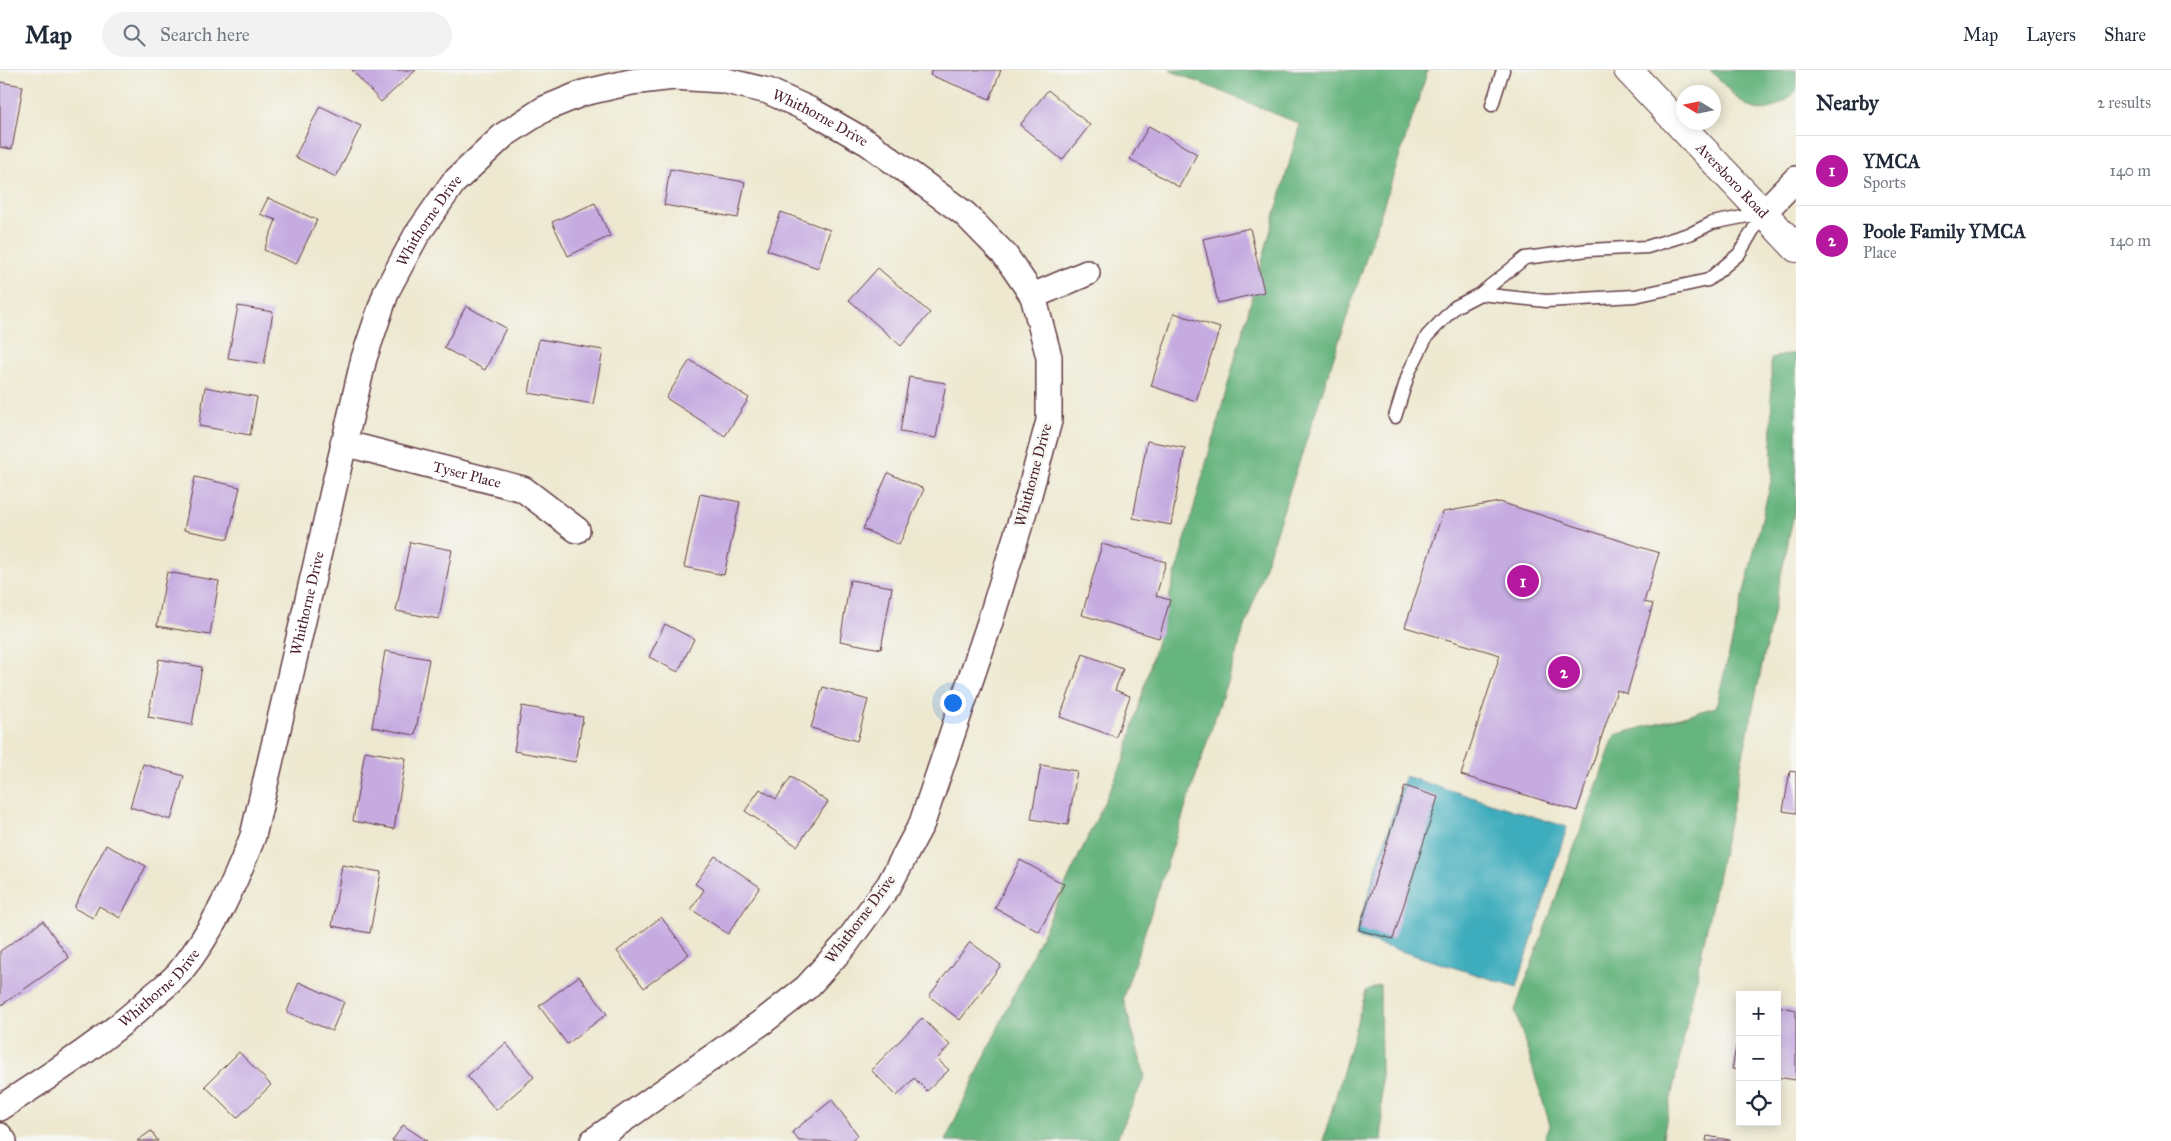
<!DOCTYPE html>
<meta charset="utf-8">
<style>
body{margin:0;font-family:"IM FELL Great Primer",serif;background:#f2f2f3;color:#1f2937}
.controls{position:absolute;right:15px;bottom:15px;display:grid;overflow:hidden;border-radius:0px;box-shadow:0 2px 12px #0003}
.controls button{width:45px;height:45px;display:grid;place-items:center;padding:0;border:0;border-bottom:1px solid #e0e1e3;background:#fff;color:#1f2937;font:25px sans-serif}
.compass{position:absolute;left:1676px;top:15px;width:45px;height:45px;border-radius:50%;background:#fff;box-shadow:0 2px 12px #0003;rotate:280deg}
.you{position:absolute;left:952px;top:632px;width:18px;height:18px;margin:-12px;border:4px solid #fff;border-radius:50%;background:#1a73e8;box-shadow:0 0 0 8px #1a73e833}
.badge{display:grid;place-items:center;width:32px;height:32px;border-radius:50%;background:#b5179e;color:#fff;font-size:16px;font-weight:700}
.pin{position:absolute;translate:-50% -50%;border:2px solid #fff;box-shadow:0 1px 5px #0006}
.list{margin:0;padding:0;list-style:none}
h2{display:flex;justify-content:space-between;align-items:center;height:65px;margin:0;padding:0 20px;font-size:21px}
h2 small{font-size:16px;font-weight:400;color:#747a83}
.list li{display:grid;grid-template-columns:32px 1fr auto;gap:15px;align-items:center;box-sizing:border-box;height:70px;padding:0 20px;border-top:1px solid #e0e1e3}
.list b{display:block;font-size:19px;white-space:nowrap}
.list p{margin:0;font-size:16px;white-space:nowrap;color:#747a83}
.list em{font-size:16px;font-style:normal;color:#747a83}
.icon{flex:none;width:28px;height:28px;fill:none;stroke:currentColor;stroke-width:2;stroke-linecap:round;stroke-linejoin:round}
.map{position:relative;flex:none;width:1796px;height:1071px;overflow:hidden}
header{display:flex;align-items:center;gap:30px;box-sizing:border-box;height:70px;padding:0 25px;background:#fff;border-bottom:1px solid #e0e1e3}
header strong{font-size:24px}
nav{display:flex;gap:28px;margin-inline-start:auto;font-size:18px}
.search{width:350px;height:45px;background:#f2f2f3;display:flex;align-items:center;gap:12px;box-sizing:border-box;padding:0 18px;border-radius:28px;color:#747a83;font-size:19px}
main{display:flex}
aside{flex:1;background:#fff}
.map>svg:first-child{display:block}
.forest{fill:#66b47e;stroke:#586a54}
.water{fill:#3eacbc;stroke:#446674}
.building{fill:#c6abe1}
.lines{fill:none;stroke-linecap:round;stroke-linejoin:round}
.lane-casing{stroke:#623d44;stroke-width:15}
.street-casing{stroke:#623d44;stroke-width:28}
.secondary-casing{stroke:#623d44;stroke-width:30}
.lane{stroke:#fff;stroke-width:12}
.street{stroke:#fff;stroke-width:25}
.secondary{stroke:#fff;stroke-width:28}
.labels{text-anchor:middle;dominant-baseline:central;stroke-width:5;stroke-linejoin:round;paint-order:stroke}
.street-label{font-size:15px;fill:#4a1f2b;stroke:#f6f6f2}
</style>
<header>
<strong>Map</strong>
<div class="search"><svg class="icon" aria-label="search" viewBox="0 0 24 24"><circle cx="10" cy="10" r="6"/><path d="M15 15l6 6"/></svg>Search here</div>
<nav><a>Map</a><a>Layers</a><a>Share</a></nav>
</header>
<main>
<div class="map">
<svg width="1796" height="1071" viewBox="0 0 1796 1071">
<rect width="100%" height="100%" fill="#f6f6f2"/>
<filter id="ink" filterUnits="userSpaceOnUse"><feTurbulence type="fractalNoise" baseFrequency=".02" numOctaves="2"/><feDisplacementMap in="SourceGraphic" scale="10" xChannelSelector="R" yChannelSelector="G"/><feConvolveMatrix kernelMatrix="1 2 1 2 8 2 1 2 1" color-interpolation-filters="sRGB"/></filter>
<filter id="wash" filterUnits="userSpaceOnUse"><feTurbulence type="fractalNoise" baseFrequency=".0096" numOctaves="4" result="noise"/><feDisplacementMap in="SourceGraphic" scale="20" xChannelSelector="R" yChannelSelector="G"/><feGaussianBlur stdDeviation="1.12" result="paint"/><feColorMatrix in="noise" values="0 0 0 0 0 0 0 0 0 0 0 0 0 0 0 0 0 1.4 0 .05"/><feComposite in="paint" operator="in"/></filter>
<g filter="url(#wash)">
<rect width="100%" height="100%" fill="#ede8cf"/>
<path class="forest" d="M1169,0h259l-305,928 22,78 -29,65h-171l179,-381 176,-636z
M1710,0h86v21c-40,39 -56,10 -86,-21z
M1796,283v151l-134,637h-118l6,-16 -35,-115 100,-275 101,-28 56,-230 -1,-119z
M1380,915l2,156h-59l43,-150z"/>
<path class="water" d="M1405,706l162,51 -50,160 -162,-50z"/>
<g id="blocks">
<path class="building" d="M352,0h64l-35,32z
M932,0h69l-11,29 -60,-24z
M0,12l23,4 -11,63 -12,-2z
M1048,20l42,35 -28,35 -42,-35z
M320,36l41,20 -25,51 -41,-20z
M1149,56l48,28 -18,33 -49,-28z
M670,99l75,13 -7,36 -74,-13z
M268,128l49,22 -21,44 -32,-14 12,-30 -16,-6z
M595,133l15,33 -42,20 -16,-34z
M781,142l49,18 -12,38 -51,-18z
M1250,158l14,64 -46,11 -15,-64z
M878,198l52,45 -29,33 -52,-46z
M238,236l35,6 -9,52 -36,-6z
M466,236l40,22 -21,42 -41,-22z
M1174,243l46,15 -24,73 -45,-15z
M539,269l64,11 -10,54 -64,-11z
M690,290l59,38 -24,38 -59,-38z
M909,307l37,6 -10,55 -36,-6z
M205,317l52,10 -7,38 -51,-9z
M1147,371l38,7 -14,77 -38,-7z
M888,403l36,16 -25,56 -36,-16z
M195,407l45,10 -12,52 -44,-9z
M700,424l40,8 -16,73 -40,-8z
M1500,432l159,51 -15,49 9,2 -26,90 -10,-4 -40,121 -116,-36 39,-120 -95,-28 38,-115z
M410,472l42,8 -13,69 -43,-8z
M1102,474l64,18 -10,34 14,4 -11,38 -77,-23z
M167,502l52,9 -9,54 -53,-9z
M850,510l42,7 -11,62 -41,-8z
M665,554l29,15 -16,33 -29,-15z
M385,581l44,8 -14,76 -43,-8z
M1083,584l40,15 -8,21 15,6 -14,41 -56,-20z
M159,589l43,8 -10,58 -44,-8z
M823,617l45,13 -11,41 -46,-13z
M522,636l61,11 -8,45 -61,-11z
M365,681l41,7 -12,71 -41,-8z
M143,694l41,12 -13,44 -41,-13z
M1041,695l36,6 -9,54 -37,-6z
M1790,701l6,1v41l-13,-2z
M791,707l37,25 -31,44 -52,-35 15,-22 16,10z
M1405,716l33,11 -45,142 -34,-9z
M106,775l40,21 -26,52 -21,-12 -6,12 -19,-10z
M715,786l45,31 -32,47 -37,-25 13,-19 -9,-6z
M1020,790l44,24 -25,48 -44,-24z
M342,795l39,7 -11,61 -38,-7z
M661,847l28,37 -45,34 -27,-37z
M43,851l26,37 -69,48v-55z
M970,872l31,23 -41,55 -31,-24z
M579,906l28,38 -40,30 -28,-38z
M299,912l45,20 -12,29 -45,-19z
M1777,936l19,4v70l-19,-3z
M922,948l28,27 -13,14 12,11 -22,21 -13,-13 -17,18 -26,-26z
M1739,961h1v39l-8,-1z
M506,973l28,34 -38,33 -29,-34z
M239,982l32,33 -34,33 -32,-32z
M832,1030l26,35 -8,6h-51l-7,-9z
M403,1055l24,16h-35z
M151,1061l7,10h-21z
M1707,1066l23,4v1h-24z"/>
</g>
</g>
<g filter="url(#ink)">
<use href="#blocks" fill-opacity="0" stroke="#623d44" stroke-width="1"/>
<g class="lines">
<g class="lane-casing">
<path id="lane" d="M1492,35l11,-35
M1480,224l66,7 89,-5 73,-16 31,-26 24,-41
M1395,347l14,-45 18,-36 28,-29 25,-13 45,-36 63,-8 59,-3 45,-14 20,-10 51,-10"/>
</g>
<g class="street-casing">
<g id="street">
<path d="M1763,143l33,-34"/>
<path d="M1033,226l54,-23"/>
<path id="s1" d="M343,373l180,46 54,41"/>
<path id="s2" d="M0,1038c52,-34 105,-67 151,-110 9,-8 20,-16 28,-25 34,-41 55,-88 74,-137l111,-478 23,-68 29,-54 37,-53 51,-48 40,-26 39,-16 48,-11 43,-5 48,3 46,11 42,19 58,33 97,71 40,41 28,41 16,61v64l-21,77 -39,127 -67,198 -33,62 -44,60 -38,42 -42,33 -172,121"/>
<path d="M0,1066l4,5"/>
</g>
</g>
<g class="secondary-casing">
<g id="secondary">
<path id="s3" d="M1628,0l168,178"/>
</g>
</g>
<use href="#lane" class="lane"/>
<use href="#street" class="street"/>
<use href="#secondary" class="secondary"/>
</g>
</g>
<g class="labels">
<g class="street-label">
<text stroke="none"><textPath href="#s2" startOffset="1476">Whithorne Drive</textPath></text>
<text stroke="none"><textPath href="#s3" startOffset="152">Aversboro Road</textPath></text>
<text stroke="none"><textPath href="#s2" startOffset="1025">Whithorne Drive</textPath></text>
<text stroke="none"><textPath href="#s1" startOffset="128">Tyser Place</textPath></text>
<text transform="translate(1033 405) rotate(-75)">Whithorne Drive</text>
<text stroke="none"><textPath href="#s2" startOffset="620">Whithorne Drive</textPath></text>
<text transform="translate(860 849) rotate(-53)">Whithorne Drive</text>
<text stroke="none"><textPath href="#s2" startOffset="200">Whithorne Drive</textPath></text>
</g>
</g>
</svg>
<div class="controls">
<button>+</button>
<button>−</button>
<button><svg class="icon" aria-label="locate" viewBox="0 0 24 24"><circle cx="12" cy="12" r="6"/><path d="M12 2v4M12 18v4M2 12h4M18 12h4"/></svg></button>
</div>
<svg class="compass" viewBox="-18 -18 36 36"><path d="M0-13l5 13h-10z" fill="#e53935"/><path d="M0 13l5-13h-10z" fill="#747a83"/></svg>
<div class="you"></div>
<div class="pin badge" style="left:1523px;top:511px">1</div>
<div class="pin badge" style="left:1564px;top:602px">2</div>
</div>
<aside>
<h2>Nearby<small>2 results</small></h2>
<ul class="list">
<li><span class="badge">1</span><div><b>YMCA</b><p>Sports</p></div><em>140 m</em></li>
<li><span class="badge">2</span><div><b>Poole Family YMCA</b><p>Place</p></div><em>140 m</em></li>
</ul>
</aside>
</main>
